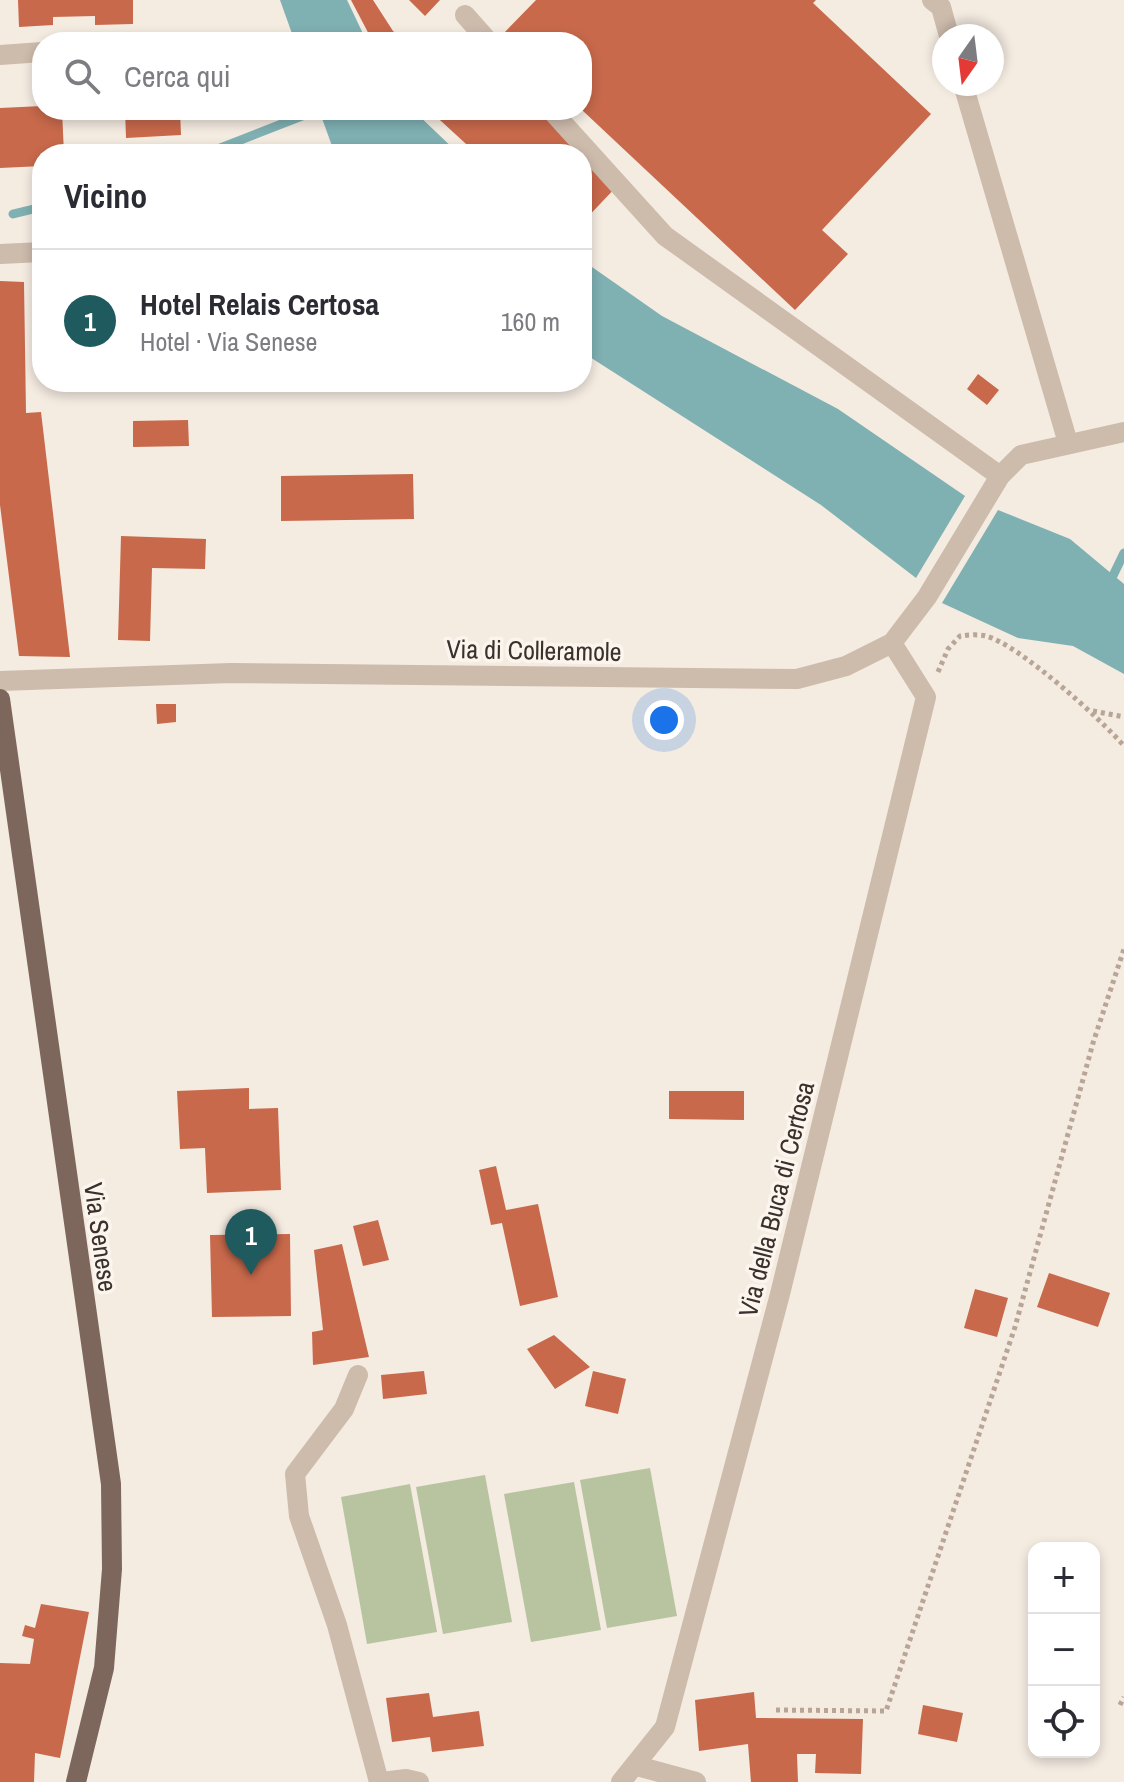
<!DOCTYPE html>
<html lang="it">
<meta charset="utf-8">
<style>
body{margin:0;font-family:"Archivo Narrow",sans-serif;background:#f7f7f7;color:#2b2b33}
.controls{position:absolute;right:24px;bottom:24px;display:grid;overflow:hidden;border-radius:16px;box-shadow:0 4px 12px #0003}
.controls button{width:72px;height:72px;display:grid;place-items:center;padding:0;border:0;border-bottom:2px solid #e1e1e2;background:#fff;color:#2b2b33;font:40px sans-serif}
.compass{position:absolute;left:932px;top:24px;width:72px;height:72px;border-radius:50%;background:#fff;box-shadow:0 4px 12px #0003;rotate:194deg}
.you{position:absolute;left:664px;top:720px;width:28px;height:28px;margin:-20px;border:6px solid #fff;border-radius:50%;background:#1a73e8;box-shadow:0 0 0 12px #1a73e833}
.badge{display:grid;place-items:center;width:52px;height:52px;border-radius:50%;background:#1f5a5e;color:#fff;font-size:26px;font-weight:700}
.pin{position:absolute;translate:-50% -66px;filter:drop-shadow(0 2px 4px #0008)}
.pin::after{content:'';position:absolute;top:42px;width:28px;height:24px;background:inherit;clip-path:polygon(0 0,100% 0,50% 100%)}
.list{margin:0;padding:0;list-style:none}
h2{display:flex;justify-content:space-between;align-items:center;height:104px;margin:0;padding:0 32px;font-size:34px}
h2 small{font-size:26px;font-weight:400;color:#7c7c81}
.list li{display:grid;grid-template-columns:52px 1fr auto;gap:24px;align-items:center;box-sizing:border-box;height:144px;padding:0 32px;border-top:2px solid #e1e1e2}
.list b{display:block;font-size:30px;white-space:nowrap}
.list p{margin:0;font-size:26px;white-space:nowrap;color:#7c7c81}
.list em{font-size:26px;font-style:normal;color:#7c7c81}
.icon{flex:none;width:44px;height:44px;fill:none;stroke:currentColor;stroke-width:2;stroke-linecap:round;stroke-linejoin:round}
.map{position:relative;flex:none;width:1124px;height:1782px;overflow:hidden}
.search{position:absolute;background:#fff;box-shadow:0 4px 12px #0003;left:32px;top:32px;width:560px;height:88px;display:flex;align-items:center;gap:20px;box-sizing:border-box;padding:0 28px;border-radius:32px;color:#7c7c81;font-size:30px}
.panel{position:absolute;background:#fff;box-shadow:0 4px 12px #0003;left:32px;top:144px;width:560px;height:248px;border-radius:32px}
.map>svg:first-child{display:block}
.green{fill:#b8c4a0}
.water{fill:#7fb0b2}
.lines{fill:none;stroke-linecap:round;stroke-linejoin:round}
.stream{stroke:#7fb0b2;stroke-width:9}
.building{fill:#c8694b}
.path{stroke:#b9a596;stroke-width:5;stroke-dasharray:4 4;stroke-linecap:butt}
.minor{stroke:#cdbbac;stroke-width:20}
.major{stroke:#7d675c;stroke-width:20}
.labels{text-anchor:middle;dominant-baseline:central;stroke-width:7;stroke-linejoin:round;paint-order:stroke}
.street-label{font-size:26px;fill:#3b302b;stroke:#fbf5ee}
</style>
<div class="map">
<svg width="1124" height="1782" viewBox="0 0 1124 1782">
<rect width="100%" height="100%" fill="#f4ebe1"/>
<path class="green" d="M650,1468l27,148 -70,12 -27,-148z
M485,1475l27,147 -69,12 -27,-147z
M574,1482l27,148 -70,12 -27,-148z
M410,1484l27,148 -70,12 -26,-147z"/>
<path class="water" d="M280,0h67l20,42h-72z
M319,110h94l46,44h-120l-7,-8z
M582,260l80,56 176,93 127,87 -49,82 -95,-73 -239,-153z
M998,510l72,29 54,45v90l-51,-28 -55,-8 -76,-35z"/>
<g class="lines">
<path class="stream" d="M205,154l102,-40 39,-4
M13,214l29,-7
M1108,586l16,-33"/>
</g>
<path class="building" d="M18,0h115v24l-38,1v-9l-42,1v8l-34,2z
M351,0h22l20,31 13,11h-33z
M409,0h31l-15,16z
M536,0h280l-3,3 118,111 -109,116 26,24 -53,56 -213,-200v-68h-72l-8,-7z
M42,106v4h20l2,44h-22v12l-42,2v-60z
M125,110h55l1,25 -55,3z
M429,110h108l81,75 -36,38v-69h-105z
M0,281l24,1 2,131 15,-1 29,245 -51,-1 -19,-151z
M978,374l21,16 -12,15 -20,-16z
M188,420l1,26 -56,1v-26z
M413,474l1,45 -133,2v-45z
M121,536l85,3 -1,30 -53,-1 -2,73 -32,-1z
M156,704h20v18l-19,2z
M249,1088v21l29,-1 3,82 -74,3 -2,-45 -25,1 -3,-58z
M669,1091h75v29l-75,-1z
M496,1166l10,44 32,-6 20,93 -38,9 -18,-83 -11,2 -12,-55z
M378,1220l11,40 -26,6 -10,-40z
M290,1234l1,82 -79,1 -2,-82z
M342,1244l27,113 -56,8 -1,-33 11,-2 -9,-80z
M1049,1273l61,20 -12,34 -61,-20z
M975,1289l33,9 -11,39 -33,-9z
M554,1335l36,32 -35,22 -28,-40z
M424,1371l3,23 -44,5 -2,-24z
M593,1371l33,8 -8,35 -33,-8z
M41,1604l48,8 -29,146 -25,-5 -1,29h-34v-119l30,1 4,-25 -12,-3 3,-11 10,3z
M754,1692l2,26 107,1 -2,55 -46,-1 1,-19h-19l1,28h-47l-3,-38 -49,7 -4,-51z
M429,1693l4,24 46,-6 5,35 -52,6 -2,-15 -38,5 -6,-44z
M923,1705l40,8 -6,29 -39,-8z"/>
<g class="lines">
<path class="path" d="M938,672l10,-23 12,-13c8,-1 18,-2 26,0 32,8 115,83 138,110
M1093,711l31,6
M1120,1705l4,-8
M776,1710l110,1 129,-384 78,-284 31,-94"/>
<path class="minor" d="M932,0l9,7 8,29
M465,15l24,27
M0,55l42,-3
M963,84l105,359
M551,110l114,126 335,240
M0,254l42,-2
M0,681l231,-8 566,6 49,-13 46,-23 35,-46 73,-121 21,-21 103,-23
M358,1375l-14,34 -49,65 4,42 38,109 42,157
M637,1766l59,16
M382,1782l24,-3 13,3
M621,1782l44,-55 115,-433 146,-597 -34,-54"/>
<path class="major" d="M0,699l111,785 1,85 -8,99 -28,114"/>
</g>
<g class="labels">
<g class="street-label">
<text transform="translate(534 650) rotate(1)">Via di Colleramole</text>
<text transform="translate(776 1199) rotate(-76)">Via della Buca di Certosa</text>
<text transform="translate(101 1237) rotate(82)">Via Senese</text>
</g>
</g>
</svg>
<div class="controls">
<button>+</button>
<button>−</button>
<button><svg class="icon" aria-label="locate" viewBox="0 0 24 24"><circle cx="12" cy="12" r="6"/><path d="M12 2v4M12 18v4M2 12h4M18 12h4"/></svg></button>
</div>
<svg class="compass" viewBox="-18 -18 36 36"><path d="M0-13l5 13h-10z" fill="#e53935"/><path d="M0 13l5-13h-10z" fill="#7c7c81"/></svg>
<div class="you"></div>
<div class="pin badge" style="left:251px;top:1275px">1</div>
<div class="search"><svg class="icon" aria-label="search" viewBox="0 0 24 24"><circle cx="10" cy="10" r="6"/><path d="M15 15l6 6"/></svg>Cerca qui</div>
<section class="panel">
<h2>Vicino<small></small></h2>
<ul class="list">
<li><span class="badge">1</span><div><b>Hotel Relais Certosa</b><p>Hotel · Via Senese</p></div><em>160 m</em></li>
</ul>
</section>
</div>
